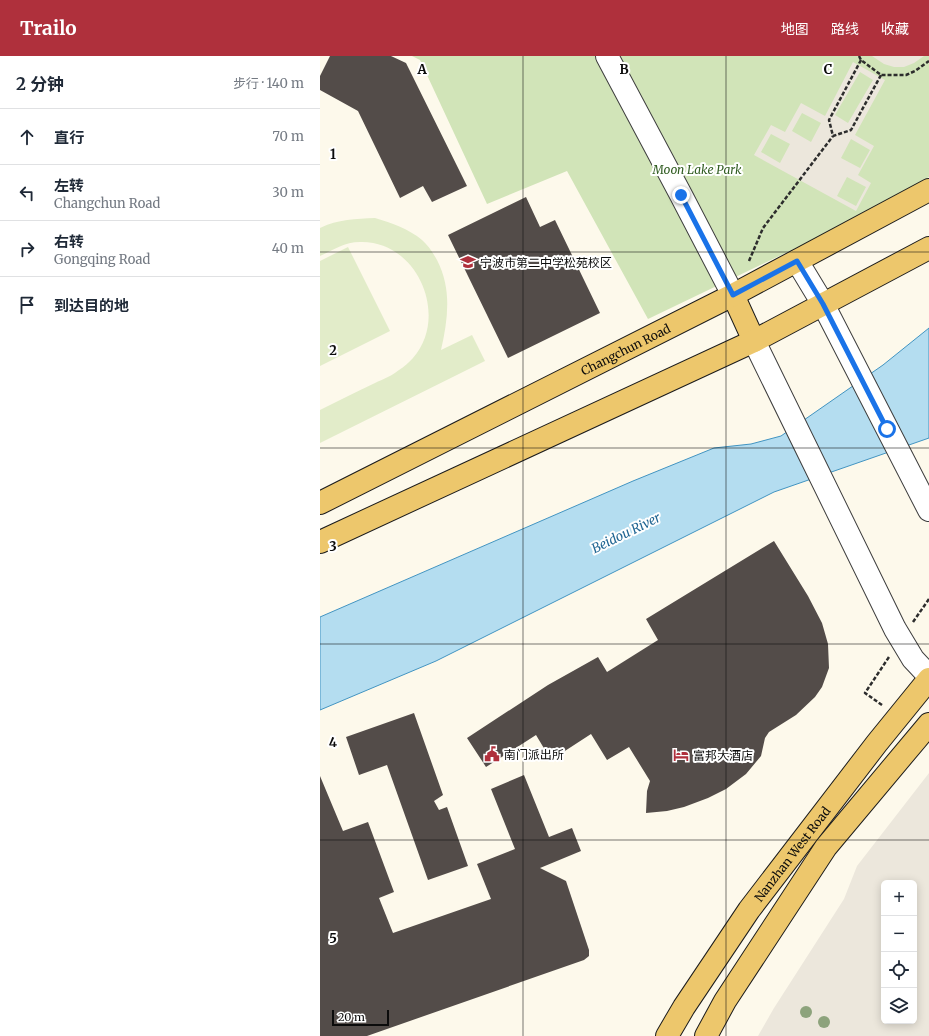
<!DOCTYPE html>
<html lang="zh">
<meta charset="utf-8">
<style>
body{margin:0;font-family:Merriweather,"Noto Sans SC",serif;background:#f2f2f3;color:#1f2937}
.controls{position:absolute;right:12px;bottom:12px;display:grid;overflow:hidden;border-radius:6px;box-shadow:0 2px 10px #0003}
.controls button{width:36px;height:36px;display:grid;place-items:center;padding:0;border:0;border-bottom:1px solid #e0e1e3;background:#fff;color:#1f2937;font:20px sans-serif}
.scale{position:absolute;left:12px;bottom:10px;width:57px;box-sizing:border-box;padding-left:4px;border:2px solid #0b0b0b;border-top:0;font-size:11px;line-height:14px;white-space:nowrap;color:#0b0b0b;-webkit-text-stroke:3px #fff;paint-order:stroke}
.stop{position:absolute;width:12px;height:12px;margin:-9px;border:3px solid #1a73e8;border-radius:50%;background:#fff}
.stop.end{background:#1a73e8;border-color:#fff;box-shadow:0 1px 4px #0008}
.list{margin:0;padding:0;list-style:none}
h2{display:flex;justify-content:space-between;align-items:center;height:52px;margin:0;padding:0 16px;font-size:17px}
h2 small{font-size:13px;font-weight:400;color:#747a83}
.list li{display:grid;grid-template-columns:26px 1fr auto;gap:12px;align-items:center;box-sizing:border-box;height:56px;padding:0 16px;border-top:1px solid #e0e1e3}
.list b{display:block;font-size:15px;white-space:nowrap}
.list p{margin:0;font-size:13px;white-space:nowrap;color:#747a83}
.list em{font-size:13px;font-style:normal;color:#747a83}
.icon{flex:none;width:22px;height:22px;fill:none;stroke:currentColor;stroke-width:2;stroke-linecap:round;stroke-linejoin:round}
.map{position:relative;flex:none;width:609px;height:980px;overflow:hidden}
header{display:flex;align-items:center;gap:24px;box-sizing:border-box;height:56px;padding:0 20px;background:#af303c;color:#fff}
header strong{font-size:19px}
nav{display:flex;gap:22px;margin-inline-start:auto;font-size:14px}
main{display:flex}
aside{flex:1;background:#fff}
.map>svg:first-child{display:block}
.green{fill:#d1e4b8}
.pitch{fill:#e2ecc9}
.plaza{fill:#ece7dc;fill-rule:evenodd}
.water{fill:#b4ddf0;stroke:#4294c1}
.building{fill:#534c49}
.lines{fill:none;stroke-linecap:round;stroke-linejoin:round}
.minor-casing{stroke:#3e3e3e;stroke-width:24}
.major-casing{stroke:#1c1c1c;stroke-width:24}
.path{stroke:#2d2d2d;stroke-width:2.5;stroke-dasharray:4 2;stroke-linecap:butt}
.minor{stroke:#fff;stroke-width:22}
.major{stroke:#edc76c;stroke-width:22}
.tree{fill:#8da37c}
.route{stroke:#1a73e8;stroke-width:5}
.grid{fill:none;stroke:#0b0b0b;stroke-width:1;stroke-opacity:0.55}
.labels{text-anchor:middle;dominant-baseline:central;stroke-width:4;stroke-linejoin:round;paint-order:stroke}
.park-label{font-size:12px;font-style:italic;fill:#315d22;stroke:#fff}
.poi-label{font-size:12px;fill:#0b0b0b;stroke:#fff;text-anchor:start}
.street-label{font-size:12px;fill:#0b0b0b;stroke:#fff}
.water-label{font-size:13px;font-style:italic;fill:#206592;stroke:#fff}
.grid-label{font-size:13px;text-anchor:middle;font-weight:bold;fill:#0b0b0b;stroke:#fff;stroke-width:4;stroke-linejoin:round;paint-order:stroke}
</style>
<header>
<strong>Trailo</strong>
<nav><a>地图</a><a>路线</a><a>收藏</a></nav>
</header>
<main>
<aside>
<h2>2 分钟<small>步行 · 140 m</small></h2>
<ul class="list">
<li><svg class="icon" aria-label="ahead" viewBox="0 0 24 24"><path d="M12 20V5M6 11l6-6 6 6"/></svg><div><b>直行</b></div><em>70 m</em></li>
<li><svg class="icon" aria-label="left" viewBox="0 0 24 24"><path d="M17 20v-9H6M10 6l-5 5 5 5"/></svg><div><b>左转</b><p>Changchun Road</p></div><em>30 m</em></li>
<li><svg class="icon" aria-label="right" viewBox="0 0 24 24"><path d="M7 20v-9h11M14 6l5 5-5 5"/></svg><div><b>右转</b><p>Gongqing Road</p></div><em>40 m</em></li>
<li><svg class="icon" aria-label="arrive" viewBox="0 0 24 24"><path d="M6 21V4h12l-3 4 3 4H6"/></svg><div><b>到达目的地</b></div></li>
</ul>
</aside>
<div class="map">
<svg width="609" height="980" viewBox="0 0 609 980">
<rect width="100%" height="100%" fill="#fdf9eb"/>
<path class="green" d="M92,0h517v121l-85,48 -196,94 -81,-148 -80,33 -67,-144z"/>
<path class="pitch" d="M55,162c17,5 34,11 47,22 6,5 11,13 15,20 15,29 11,59 4,90l31,-15 13,26 -165,82v-33c18,-9 36,-18 55,-27 8,-4 17,-7 24,-13 5,-3 10,-8 14,-12 37,-42 4,-118 -53,-116 -15,0 -27,8 -40,14v-28c18,-9 36,-9 55,-10z
M28,191l42,84 -70,35v-105z"/>
<path class="plaza" d="M552,0h52l-10,7 -10,4h-10l-10,-3z
M533,6l32,18 -30,55 19,11 -16,29 13,8 -15,28 -102,-56 17,-30 14,7 16,-29 24,13zM540,16l13,8 -25,43 -13,-8zM482,57l19,10 -10,19 -19,-11zM451,78l19,10 -10,19 -19,-11zM531,83l19,11 -10,18 -19,-10zM527,121l19,10 -10,19 -19,-10z
M609,717v263h-171l16,-28 70,-109 13,-33zM564,827h30v138h-30z"/>
<path class="water" d="M609,272v110l-155,54 -338,169 -116,49v-93l313,-136 81,-33 37,-4 30,-8 102,-71z"/>
<path class="building" d="M10,0h61l15,7 61,123 -35,16 -9,-16 -23,12 -42,-87 -38,-21v-14z
M206,141l14,30 15,-7 45,93 -92,45 -60,-123z
M454,485l34,55 14,27 6,21 1,24 -7,19 -7,10 -19,18 -27,17 -4,6 -4,18 -15,18 -20,15 -18,9 -24,9 -17,4 -21,2 1,-22 3,-10 -21,-34 -22,13 -16,-26 -40,26 -15,-25 -50,32 -19,-29 81,-53 50,-28 9,15 51,-32 -12,-21z
M94,657l29,82 -9,6 5,9 8,-3 21,59 -40,14 -41,-115 -28,10 -13,-38z
M204,719l25,62 23,-9 9,23 -41,17 26,13 23,69v6l-5,4 -217,76h-47v-260l23,55 25,-9 26,70 -15,6 14,35 98,-34 -14,-35 38,-15 -24,-60z"/>
<g class="lines">
<g class="minor-casing">
<path id="minor" d="M287,0l74,139 52,100
M477,205l26,43 106,206
M434,285l141,288 18,30 16,17"/>
</g>
<g class="major-casing">
<g id="major">
<path d="M413,239l21,46"/>
<path id="s1" d="M0,447l413,-208 196,-105"/>
<path d="M0,486l434,-201 175,-93"/>
<path id="s2" d="M347,980l17,-29 65,-97 128,-167 52,-64"/>
<path d="M386,980l19,-35 101,-154 103,-123"/>
</g>
</g>
<path class="path" d="M539,0l2,4 20,15h25l9,-4 14,-10
M541,4l-32,60 4,16 18,-6 30,-55
M429,205l14,-33 70,-92
M593,566l16,-23
M562,649l-17,-12 24,-36"/>
<use href="#minor" class="minor"/>
<use href="#major" class="major"/>
</g>
<g class="tree">
<circle cx="486" cy="956" r="6"/>
<circle cx="504" cy="966" r="6"/>
</g>
<g class="lines">
<path class="route" d="M361,139l52,100 64,-34 26,43 64,125"/>
</g>
<path class="grid" d="M203,0v980M406,0v980M0,196h609M0,392h609M0,588h609M0,784h609"/>
<defs>
<g id="school-bare" transform="scale(1.2)"><path d="M0-5L7-2L0 1L-7-2ZM-4 1L0 2.5L4 1V4Q0 6-4 4Z" fill="#af303c" stroke="#fff" stroke-width="2.5" paint-order="stroke"/></g>
<g id="civic-bare" transform="scale(1.2)"><path d="M-.6-6.5H3V-4.5H.6V-3L4-1V1h2V6H-6V1h2V-1L-.6-3ZM-1.2 2.5V6h2.4V2.5Z" fill="#af303c" stroke="#fff" stroke-width="2.5" paint-order="stroke"/></g>
<g id="hotel-bare" transform="scale(1.2)"><path d="M-6-4.5h1.5V1H6V5H4.5V3h-9V5H-6ZM-4 0a1.8 1.8 0 1 1 3.6 0ZM.5 0V-2.5h3Q6-2.5 6 0Z" fill="#af303c" stroke="#fff" stroke-width="2.5" paint-order="stroke"/></g>
</defs>
<g fill-rule="evenodd">
<use href="#school-bare" x="148" y="206"/>
<use href="#civic-bare" x="172" y="698"/>
<use href="#hotel-bare" x="361" y="699"/>
</g>
<g class="labels">
<g class="park-label">
<text x="377" y="113">Moon Lake Park</text>
</g>
<g class="poi-label">
<text x="160" y="206">宁波市第二中学松苑校区</text>
<text x="184" y="698">南门派出所</text>
<text x="373" y="699">富邦大酒店</text>
</g>
<g class="street-label">
<text stroke="none"><textPath href="#s1" startOffset="342">Changchun Road</textPath></text>
<text stroke="none"><textPath href="#s2" startOffset="221">Nanzhan West Road</textPath></text>
</g>
<g class="water-label">
<text transform="translate(306 477) rotate(-26)">Beidou River</text>
</g>
</g>
<g class="grid-label">
<text x="102" y="18">A</text>
<text x="304" y="18">B</text>
<text x="508" y="18">C</text>
<text x="13" y="103">1</text>
<text x="13" y="299">2</text>
<text x="13" y="495">3</text>
<text x="13" y="691">4</text>
<text x="13" y="887">5</text>
</g>
</svg>
<div class="controls">
<button>+</button>
<button>−</button>
<button><svg class="icon" aria-label="locate" viewBox="0 0 24 24"><circle cx="12" cy="12" r="6"/><path d="M12 2v4M12 18v4M2 12h4M18 12h4"/></svg></button>
<button><svg class="icon" aria-label="layers" viewBox="0 0 24 24"><path d="M12 4l9 5-9 5-9-5zM3 14l9 5 9-5"/></svg></button>
</div>
<div class="scale">20 m</div>
<div class="stop" style="left:567px;top:373px"></div>
<div class="stop end" style="left:361px;top:139px"></div>
</div>
</main>
